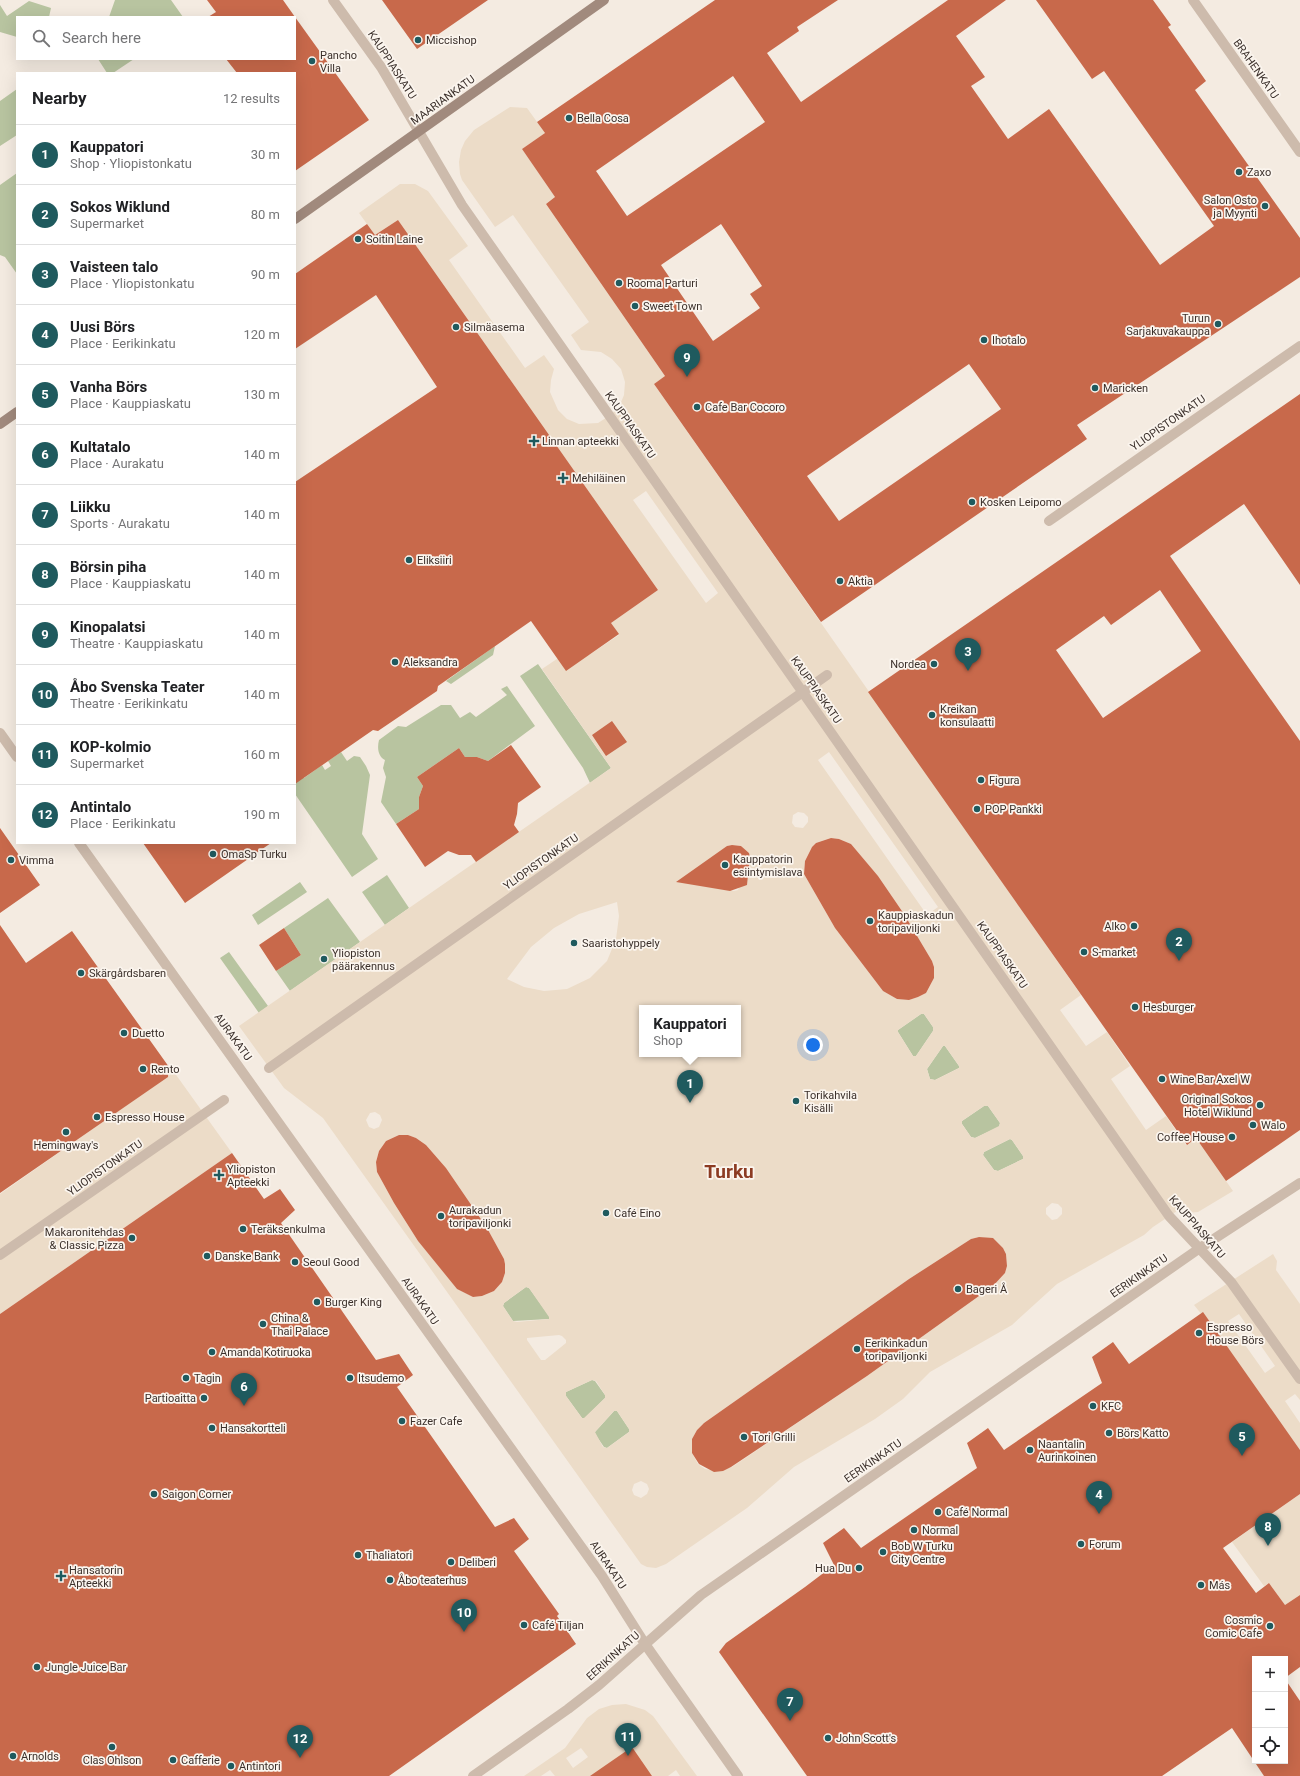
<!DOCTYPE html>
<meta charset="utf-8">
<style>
body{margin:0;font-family:Roboto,sans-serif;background:#f2f2f2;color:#202124}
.controls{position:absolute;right:12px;bottom:12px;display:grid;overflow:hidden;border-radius:0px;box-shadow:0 4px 16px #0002}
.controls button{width:36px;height:36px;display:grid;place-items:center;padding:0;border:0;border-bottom:1px solid #e0e0e0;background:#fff;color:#202124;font:20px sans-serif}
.you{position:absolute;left:813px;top:1045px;width:14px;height:14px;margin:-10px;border:3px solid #fff;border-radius:50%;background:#1a73e8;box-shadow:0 0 0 6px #1a73e833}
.badge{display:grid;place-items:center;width:26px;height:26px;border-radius:50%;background:#1f5a5e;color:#fff;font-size:13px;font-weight:700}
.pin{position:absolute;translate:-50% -33px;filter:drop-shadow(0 1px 2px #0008)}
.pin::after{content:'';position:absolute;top:21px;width:14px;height:12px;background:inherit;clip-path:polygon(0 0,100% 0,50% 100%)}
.popup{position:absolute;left:639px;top:1005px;width:102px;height:52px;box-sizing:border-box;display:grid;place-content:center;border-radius:0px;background:#fff;filter:drop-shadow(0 1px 3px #0005);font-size:13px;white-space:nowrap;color:#757577}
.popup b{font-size:15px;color:#202124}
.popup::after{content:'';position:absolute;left:50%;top:100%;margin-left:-8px;border:8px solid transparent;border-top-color:#fff}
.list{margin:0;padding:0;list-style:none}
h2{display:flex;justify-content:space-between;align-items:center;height:52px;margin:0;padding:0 16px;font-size:17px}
h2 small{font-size:13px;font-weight:400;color:#757577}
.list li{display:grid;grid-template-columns:26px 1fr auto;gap:12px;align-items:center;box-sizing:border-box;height:60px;padding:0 16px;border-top:1px solid #e0e0e0}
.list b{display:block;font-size:15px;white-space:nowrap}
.list p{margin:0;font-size:13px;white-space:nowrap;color:#757577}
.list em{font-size:13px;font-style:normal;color:#757577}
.icon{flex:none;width:22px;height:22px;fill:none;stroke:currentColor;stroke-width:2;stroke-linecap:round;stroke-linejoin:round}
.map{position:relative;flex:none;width:1300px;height:1776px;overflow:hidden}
.search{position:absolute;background:#fff;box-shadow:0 4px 16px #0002;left:16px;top:16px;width:280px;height:44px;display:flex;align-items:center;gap:10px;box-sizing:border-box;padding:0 14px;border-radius:0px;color:#757577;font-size:15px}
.panel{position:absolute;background:#fff;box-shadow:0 4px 16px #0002;left:16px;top:72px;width:280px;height:772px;border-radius:0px}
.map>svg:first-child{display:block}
.green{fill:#b8c4a0}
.plaza{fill:#ecdcc8;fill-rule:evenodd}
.building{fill:#c8694b;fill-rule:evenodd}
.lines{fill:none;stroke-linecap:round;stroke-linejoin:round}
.street{stroke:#cdbbac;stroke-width:10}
.secondary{stroke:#a18a7d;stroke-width:10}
.poi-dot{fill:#1f5a5e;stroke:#fbf5ee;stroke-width:1.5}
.labels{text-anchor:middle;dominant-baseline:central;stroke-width:3.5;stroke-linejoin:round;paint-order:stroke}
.poi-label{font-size:11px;fill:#3b302b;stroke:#fbf5ee;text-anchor:start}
.street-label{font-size:11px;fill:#3b302b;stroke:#fbf5ee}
.town-label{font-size:19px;font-weight:bold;fill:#8c3b22;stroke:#fbf5ee}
</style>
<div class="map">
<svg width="1300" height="1776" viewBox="0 0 1300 1776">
<rect width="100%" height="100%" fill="#f4ebe1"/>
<path class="green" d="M115,0h56l12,17h-74z
M29,1l22,7 -2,9h-32v20l-17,-5v-27l7,11z
M98,59h36l-21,14h-6z
M17,89v46l-17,11v-45z
M17,173v101l-12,-17 -5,-2v-70z
M495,646l-2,9 -42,29 -5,-3z
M538,664l73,104 -21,15 -7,-15 -63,-92z
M507,686l28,40 -47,35 -11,-4h-12l-6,-9 -42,29 6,9 -4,11v12l-23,15 -15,-22 5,-25 -3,-9 2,-8c-7,-4 -8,-12 -6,-20l19,-14 8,1 35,-22h10l9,13 10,-6 6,5 31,-22 -6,-6z
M341,752l6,9 7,-5 6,1 6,9 4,9 -8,59 16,25 -26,18 -57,-83v-25l2,-1 7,10 18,-13 3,5 6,-4 -3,-5z
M387,875l22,33 -24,17 -23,-33z
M300,882l7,10 -49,33 -6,-10z
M328,898l32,44 -70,49 -14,-20 25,-16 -17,-27z
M229,952l39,54 -9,7 -39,-55z
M921,1014h3l9,13v4l-17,25h-3l-15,-24v-2z
M943,1046h2l14,20v2l-24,12 -5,-1 -3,-10z
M984,1106h4l12,17 -1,4 -24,11 -4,-1 -9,-13v-3z
M1010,1139l2,1 11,16v3l-25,12 -4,-1 -11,-15 1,-3z
M526,1287l3,1 21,29 -1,2 -36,2 -10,-15 1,-3z
M592,1380l3,1 10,14v3l-20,20h-3l-16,-22v-4z
M614,1411h3l12,18v3l-22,16 -3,-1 -9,-13v-2z"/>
<path class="plaza" d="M510,107l17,1 18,25 -23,16 33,48 -9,7 119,172 -11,8 427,611 -21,15 26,36 21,-14 23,34 -19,13 35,51 20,-14 20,29 10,-7 37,53 -35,21 -12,1 -6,-4 -27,18 -9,8 -87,49 -45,41 -82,47 -27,27 -28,20 -81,48 -47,41 -81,56 -10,4 -9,-1 -6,-3 -318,-446 -39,-30 -45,-62 372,-258 -69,-99 43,-29 4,15 30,-20 -8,-12 47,-33 -260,-370 -23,15 -16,-22 41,-29h15l13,7 40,55 -19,14 76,108 19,-13 10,14 -3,11 -1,12 8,18 9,9 12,5 19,-1 11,-7 10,-9 5,-12 1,-13 -4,-13 -9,-10 -11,-7 -20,-2 -10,-15 18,-13 -76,-107 -18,12 -33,-47 -2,-6 -1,-12 2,-12 4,-9 9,-11zM646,491l72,102 -12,10 -73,-103zM829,752l109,155 -11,8 -109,-155zM798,812l6,1 4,4v5l-5,6 -8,-1 -3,-4 1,-8zM831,838l8,1 12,5 27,32 26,38 28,47 2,6v11l-8,15 -8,4 -9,3 -12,-1 -14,-8 -48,-63 -31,-54 1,-13 7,-14 4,-4zM732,845l9,1 8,7 1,4 -3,28 -7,-1 -2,6 -4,1 -37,-6 30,-39zM617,902l2,14 -3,23 -9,22 -17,17 -23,11 -23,2 -20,-4 -17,-8 24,-32 23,-19 25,-14zM642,1008h96v46h-96zM921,1014h3l9,13v4l-17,25h-3l-15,-24v-2zM943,1046h2l14,20v2l-24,12 -5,-1 -3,-10zM984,1106h4l12,17 -1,3 -24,12 -4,-1 -9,-13v-3zM375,1112l5,3 2,5 -3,7 -5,2 -5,-2 -3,-7 4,-7zM399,1135h9l8,3 10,7 20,23 41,60 17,31 1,5v9l-3,9 -8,9 -12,5 -8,1 -17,-8 -39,-48 -24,-38 -17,-31 -1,-10 3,-11 7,-10zM1010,1139l2,1 11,16v3l-25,12 -4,-1 -11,-15 1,-3zM1052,1203l6,1 4,4v6l-5,5 -5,1 -6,-6v-6zM979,1237l14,2 10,9 3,6 1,12 -2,7 -12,13 -126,90 -135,91 -15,4 -12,-2 -7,-5 -6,-11v-14l5,-9 7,-7 205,-144 62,-40zM526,1287l3,1 20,29v2l-32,3 -4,-1 -10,-15 1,-3zM559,1335l3,1 4,4v3l-21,17h-4l-14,-20v-2zM592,1380l4,1 9,14v3l-21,20h-2l-16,-22v-4zM614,1411h3l12,18v3l-22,16 -4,-1 -8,-15zM641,1481l6,3 2,5 -2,5 -6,4 -7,-3 -2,-5 2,-6z
M174,1072l58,81 -232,161v-120z
M1273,1254l4,7 -1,9 24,34v96l-5,-6 -10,7 15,22v27l-94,-133 -3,-1 -9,-11zM1239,1314l36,52 -10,7 -37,-52z
M1300,1494v101l-15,10 -16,-22 -5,3 -32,-44z
M626,1704l19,6 8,6 44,60h-17l-4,-6 -8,6h-113l-5,-6 -9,6h-17l41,-28 22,-30 12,-9 13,-4zM581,1748l7,9 -15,11 -7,-10z"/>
<path class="building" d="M207,0h76l12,17h-87l8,-5z
M382,0h106l-71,49z
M715,0h123l-41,27 2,4 -32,22 34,49 147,-102h58l-50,36 29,41 -14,9 37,53 41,-30 111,156 54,-39 -110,-155 -12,8 -56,-79h117l18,25 -3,2 38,54 -11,9 105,148v39l-223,148 10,14 -266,183 -167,-238 11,-8 -119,-172 9,-7 -33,-48 23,-16 -8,-11zM733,76l32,46 -138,94 -31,-45zM721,224l41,62 -12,8 10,14 -47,33 -52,-76zM969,364l32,45 -162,112 -32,-45z
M295,17l74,103 -74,51v-98h-58l-11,-14h69z
M398,220l260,370 -47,33 8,11 -53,37 -35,-50 -93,65 -1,5 -59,40 -5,-1 -78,54v-302l142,-95 -61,-92 -81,54v-75l72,-50 8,11z
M1300,394v191l-56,-81 -74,52 130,185v389l-74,51 -30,-43 -9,7 -319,-453zM1160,590l41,61 -98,67 -47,-68 48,-34 7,9z
M612,721l15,21 -21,14 -14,-21z
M511,745l30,42 -23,16 -1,11 -3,11 5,7 -43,30 -5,-7h-12l-11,-4 -23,16 -29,-43 23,-15v-12l4,-11 -6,-9 42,-29 6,9h12l11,4z
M0,828l40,57 -40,28z
M831,838l8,1 12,5 27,32 26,38 28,47 2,6v11l-8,15 -8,4 -9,3 -12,-1 -14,-8 -48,-63 -31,-54 1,-13 7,-14 4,-4z
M143,843h128l-86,60z
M732,845l9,1 8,7 1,4 -3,28 -17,6 -54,-9 51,-36z
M0,925l26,38 46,-32 97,136 -1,10 -168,116z
M284,928l17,27 -25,16 -17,-26z
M399,1135h9l8,3 10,7 20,23 41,60 17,31 1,5v9l-3,9 -8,9 -12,5 -9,1 -16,-8 -39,-48 -24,-38 -17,-31 -1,-10 3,-11 7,-10z
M232,1153l32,46 16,-10 15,21 -14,13 95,137 23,-6 14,21 -16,12 98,140 19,-9 15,21 -15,12 45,63 -2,2 19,28 -187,132h-389v-462z
M979,1237l14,1 10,10 3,6 1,12 -2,7 -12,13 -126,90 -136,91 -8,4 -9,1 -15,-8 -7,-11v-14l5,-9 7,-7 205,-144 62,-40z
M1203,1312l97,138v44l-77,54 33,45 13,-10 16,22 15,-10v72l-15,11v-19h-30v102h30v-82l15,22v75h-36l-32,-48 -70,48h-355l-88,-124 7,-9 79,-56 29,-22 -11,-22 21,-15 17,20 116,-80 -10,-25 21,-15 16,22 98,-67 -10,-26 21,-15 16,22z
M632,1747l20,29h-62z"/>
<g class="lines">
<path class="street" d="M333,0l48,67 81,138 707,1011 62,66 69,97
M1193,0l107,152
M1049,521l251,-175
M0,733l17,24
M79,843l523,733 43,68 93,132
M269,1068l558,-393
M0,1255l224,-155
M473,1776l95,-67 31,-24 102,-90 499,-347 100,-65"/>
<path class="secondary" d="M295,219l309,-219
M0,424l17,-12"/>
</g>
<g class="poi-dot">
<circle cx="418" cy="40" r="4"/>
<circle cx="312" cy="61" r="4"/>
<circle cx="569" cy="118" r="4"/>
<circle cx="1239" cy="172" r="4"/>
<circle cx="1265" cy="206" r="4"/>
<circle cx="358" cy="239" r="4"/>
<circle cx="619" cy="283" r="4"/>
<circle cx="635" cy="306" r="4"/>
<circle cx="1218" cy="324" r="4"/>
<circle cx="456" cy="327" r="4"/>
<circle cx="984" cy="340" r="4"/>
<circle cx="1095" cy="388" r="4"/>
<circle cx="697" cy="407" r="4"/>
<path d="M532 435h4v4h4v4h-4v4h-4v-4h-4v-4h4z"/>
<path d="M561 472h4v4h4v4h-4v4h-4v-4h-4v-4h4z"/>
<circle cx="972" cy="502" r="4"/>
<circle cx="409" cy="560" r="4"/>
<circle cx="840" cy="581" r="4"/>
<circle cx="395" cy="662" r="4"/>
<circle cx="934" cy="664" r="4"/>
<circle cx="932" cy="715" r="4"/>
<circle cx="981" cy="780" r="4"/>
<circle cx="977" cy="809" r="4"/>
<circle cx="213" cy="854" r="4"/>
<circle cx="11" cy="860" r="4"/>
<circle cx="725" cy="865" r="4"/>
<circle cx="870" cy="921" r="4"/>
<circle cx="1134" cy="926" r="4"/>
<circle cx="574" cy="943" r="4"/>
<circle cx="1084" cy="952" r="4"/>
<circle cx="324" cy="959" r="4"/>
<circle cx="81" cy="973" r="4"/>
<circle cx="1135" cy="1007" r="4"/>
<circle cx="124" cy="1033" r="4"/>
<circle cx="143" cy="1069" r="4"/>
<circle cx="1162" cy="1079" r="4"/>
<circle cx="796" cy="1101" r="4"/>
<circle cx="1260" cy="1105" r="4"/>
<circle cx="97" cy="1117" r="4"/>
<circle cx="1253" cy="1125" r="4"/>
<circle cx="66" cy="1132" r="4"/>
<circle cx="1232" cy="1137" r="4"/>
<path d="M217 1169h4v4h4v4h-4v4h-4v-4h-4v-4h4z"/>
<circle cx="606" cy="1213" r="4"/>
<circle cx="441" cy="1216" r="4"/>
<circle cx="243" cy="1229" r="4"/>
<circle cx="132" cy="1238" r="4"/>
<circle cx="207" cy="1256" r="4"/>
<circle cx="295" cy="1262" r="4"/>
<circle cx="958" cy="1289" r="4"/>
<circle cx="317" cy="1302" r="4"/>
<circle cx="263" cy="1324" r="4"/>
<circle cx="1199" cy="1333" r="4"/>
<circle cx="857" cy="1349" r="4"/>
<circle cx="212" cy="1352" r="4"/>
<circle cx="186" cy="1378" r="4"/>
<circle cx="350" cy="1378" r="4"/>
<circle cx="204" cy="1398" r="4"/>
<circle cx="1093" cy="1406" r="4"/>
<circle cx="402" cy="1421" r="4"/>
<circle cx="212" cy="1428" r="4"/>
<circle cx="1109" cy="1433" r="4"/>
<circle cx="744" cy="1437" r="4"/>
<circle cx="1030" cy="1450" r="4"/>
<circle cx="154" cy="1494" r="4"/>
<circle cx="938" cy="1512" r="4"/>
<circle cx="914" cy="1530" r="4"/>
<circle cx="1081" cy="1544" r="4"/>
<circle cx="883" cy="1552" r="4"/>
<circle cx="358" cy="1555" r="4"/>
<circle cx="451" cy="1562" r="4"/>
<circle cx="859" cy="1568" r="4"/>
<path d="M59 1570h4v4h4v4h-4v4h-4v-4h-4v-4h4z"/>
<circle cx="390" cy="1580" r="4"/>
<circle cx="1201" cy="1585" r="4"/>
<circle cx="524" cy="1625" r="4"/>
<circle cx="1270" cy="1626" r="4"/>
<circle cx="37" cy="1667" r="4"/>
<circle cx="828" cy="1738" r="4"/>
<circle cx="112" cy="1747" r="4"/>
<circle cx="13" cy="1756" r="4"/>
<circle cx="173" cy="1760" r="4"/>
<circle cx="231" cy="1766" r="4"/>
</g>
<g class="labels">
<g class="poi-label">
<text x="426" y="40">Miccishop</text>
<text x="320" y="55">Pancho<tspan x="320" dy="13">Villa</tspan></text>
<text x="577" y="118">Bella Cosa</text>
<text x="1247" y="172">Zaxo</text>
<text x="1257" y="200" text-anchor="end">Salon Osto<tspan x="1257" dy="13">ja Myynti</tspan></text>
<text x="366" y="239">Soitin Laine</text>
<text x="627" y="283">Rooma Parturi</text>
<text x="643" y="306">Sweet Town</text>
<text x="1210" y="318" text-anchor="end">Turun<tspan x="1210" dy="13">Sarjakuvakauppa</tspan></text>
<text x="464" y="327">Silmäasema</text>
<text x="992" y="340">Ihotalo</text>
<text x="1103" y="388">Maricken</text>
<text x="705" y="407">Cafe Bar Cocoro</text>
<text x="542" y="441">Linnan apteekki</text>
<text x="572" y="478">Mehiläinen</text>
<text x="980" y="502">Kosken Leipomo</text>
<text x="417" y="560">Eliksiiri</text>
<text x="848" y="581">Aktia</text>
<text x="403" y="662">Aleksandra</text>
<text x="926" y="664" text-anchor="end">Nordea</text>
<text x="940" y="709">Kreikan<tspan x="940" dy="13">konsulaatti</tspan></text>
<text x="989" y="780">Figura</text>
<text x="985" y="809">POP Pankki</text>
<text x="221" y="854">OmaSp Turku</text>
<text x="733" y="859">Kauppatorin<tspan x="733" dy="13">esiintymislava</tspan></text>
<text x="19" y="860">Vimma</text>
<text x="878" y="915">Kauppiaskadun<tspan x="878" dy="13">toripaviljonki</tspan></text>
<text x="1126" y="926" text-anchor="end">Alko</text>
<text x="582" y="943">Saaristohyppely</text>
<text x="1092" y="952">S-market</text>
<text x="332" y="953">Yliopiston<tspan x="332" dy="13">päärakennus</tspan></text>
<text x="89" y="973">Skärgårdsbaren</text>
<text x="1143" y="1007">Hesburger</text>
<text x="132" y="1033">Duetto</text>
<text x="151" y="1069">Rento</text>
<text x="1170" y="1079">Wine Bar Axel W</text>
<text x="804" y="1095">Torikahvila<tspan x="804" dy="13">Kisälli</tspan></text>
<text x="1252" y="1099" text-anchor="end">Original Sokos<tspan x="1252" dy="13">Hotel Wiklund</tspan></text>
<text x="105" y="1117">Espresso House</text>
<text x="1261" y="1125">Walo</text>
<text x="1224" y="1137" text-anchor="end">Coffee House</text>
<text x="66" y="1145" text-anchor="middle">Hemingway's</text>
<text x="227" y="1169">Yliopiston<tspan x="227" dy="13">Apteekki</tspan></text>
<text x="449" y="1210">Aurakadun<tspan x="449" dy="13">toripaviljonki</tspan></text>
<text x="614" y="1213">Café Eino</text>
<text x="251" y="1229">Teräksenkulma</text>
<text x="124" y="1232" text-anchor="end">Makaronitehdas<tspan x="124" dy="13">&amp; Classic Pizza</tspan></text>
<text x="215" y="1256">Danske Bank</text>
<text x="303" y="1262">Seoul Good</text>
<text x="966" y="1289">Bageri Å</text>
<text x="325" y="1302">Burger King</text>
<text x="271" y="1318">China &amp;<tspan x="271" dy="13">Thai Palace</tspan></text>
<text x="1207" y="1327">Espresso<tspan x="1207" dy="13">House Börs</tspan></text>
<text x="865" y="1343">Eerikinkadun<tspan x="865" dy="13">toripaviljonki</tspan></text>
<text x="220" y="1352">Amanda Kotiruoka</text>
<text x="194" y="1378">Tagin</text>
<text x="358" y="1378">Itsudemo</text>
<text x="196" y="1398" text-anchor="end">Partioaitta</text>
<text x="1101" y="1406">KFC</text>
<text x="410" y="1421">Fazer Cafe</text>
<text x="220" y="1428">Hansakortteli</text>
<text x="1117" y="1433">Börs Katto</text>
<text x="752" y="1437">Tori Grilli</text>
<text x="1038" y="1444">Naantalin<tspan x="1038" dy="13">Aurinkoinen</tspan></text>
<text x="162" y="1494">Saigon Corner</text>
<text x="946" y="1512">Café Normal</text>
<text x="922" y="1530">Normal</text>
<text x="1089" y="1544">Forum</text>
<text x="891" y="1546">Bob W Turku<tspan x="891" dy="13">City Centre</tspan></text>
<text x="366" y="1555">Thaliatori</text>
<text x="459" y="1562">Deliberi</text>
<text x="851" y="1568" text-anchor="end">Hua Du</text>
<text x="69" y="1570">Hansatorin<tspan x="69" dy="13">Apteekki</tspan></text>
<text x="398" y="1580">Åbo teaterhus</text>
<text x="1209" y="1585">Más</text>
<text x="1262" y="1620" text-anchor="end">Cosmic<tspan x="1262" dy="13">Comic Cafe</tspan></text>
<text x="532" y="1625">Café Tiljan</text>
<text x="45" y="1667">Jungle Juice Bar</text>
<text x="836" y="1738">John Scott's</text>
<text x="21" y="1756">Arnolds</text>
<text x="112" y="1760" text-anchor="middle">Clas Ohlson</text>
<text x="181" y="1760">Cafferie</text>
<text x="239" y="1766">Antintori</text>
</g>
<g class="street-label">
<text transform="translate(392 65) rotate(57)">KAUPPIASKATU</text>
<text transform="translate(1256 69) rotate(55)">BRAHENKATU</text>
<text transform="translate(443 100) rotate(-36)">MAARIANKATU</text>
<text transform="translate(1168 423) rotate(-35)">YLIOPISTONKATU</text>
<text transform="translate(630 425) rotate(55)">KAUPPIASKATU</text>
<text transform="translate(816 690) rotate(55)">KAUPPIASKATU</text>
<text transform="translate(541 862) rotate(-35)">YLIOPISTONKATU</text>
<text transform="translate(1002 955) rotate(55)">KAUPPIASKATU</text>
<text transform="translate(233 1037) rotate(54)">AURAKATU</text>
<text transform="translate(105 1168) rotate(-35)">YLIOPISTONKATU</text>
<text transform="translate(1197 1227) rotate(49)">KAUPPIASKATU</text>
<text transform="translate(1139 1276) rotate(-35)">EERIKINKATU</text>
<text transform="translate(420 1301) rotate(55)">AURAKATU</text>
<text transform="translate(873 1461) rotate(-35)">EERIKINKATU</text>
<text transform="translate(608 1565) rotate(56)">AURAKATU</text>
<text transform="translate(613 1656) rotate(-42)">EERIKINKATU</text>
</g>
<g class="town-label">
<text x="729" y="1171">Turku</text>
</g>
</g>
</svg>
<div class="controls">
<button>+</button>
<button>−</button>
<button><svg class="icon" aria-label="locate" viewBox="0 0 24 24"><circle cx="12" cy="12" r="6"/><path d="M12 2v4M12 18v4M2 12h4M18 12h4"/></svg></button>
</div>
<div class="you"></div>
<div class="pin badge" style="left:690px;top:1103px">1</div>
<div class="popup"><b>Kauppatori</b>Shop</div>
<div class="pin badge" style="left:1179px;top:961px">2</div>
<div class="pin badge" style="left:968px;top:671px">3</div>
<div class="pin badge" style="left:1099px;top:1514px">4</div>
<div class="pin badge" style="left:1242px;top:1456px">5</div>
<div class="pin badge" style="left:244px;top:1406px">6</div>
<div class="pin badge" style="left:790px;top:1721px">7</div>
<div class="pin badge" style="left:1268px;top:1546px">8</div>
<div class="pin badge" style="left:687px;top:377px">9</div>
<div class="pin badge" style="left:464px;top:1632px">10</div>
<div class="pin badge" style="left:628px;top:1756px">11</div>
<div class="pin badge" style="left:300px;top:1758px">12</div>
<div class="search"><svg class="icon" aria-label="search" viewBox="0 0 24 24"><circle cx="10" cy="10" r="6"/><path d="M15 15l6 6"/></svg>Search here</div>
<section class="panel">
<h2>Nearby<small>12 results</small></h2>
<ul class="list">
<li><span class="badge">1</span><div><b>Kauppatori</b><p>Shop · Yliopistonkatu</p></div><em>30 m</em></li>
<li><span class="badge">2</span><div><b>Sokos Wiklund</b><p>Supermarket</p></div><em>80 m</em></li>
<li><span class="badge">3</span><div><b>Vaisteen talo</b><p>Place · Yliopistonkatu</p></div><em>90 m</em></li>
<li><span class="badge">4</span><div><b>Uusi Börs</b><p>Place · Eerikinkatu</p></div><em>120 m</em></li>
<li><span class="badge">5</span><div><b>Vanha Börs</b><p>Place · Kauppiaskatu</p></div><em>130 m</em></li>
<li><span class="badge">6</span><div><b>Kultatalo</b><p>Place · Aurakatu</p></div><em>140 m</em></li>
<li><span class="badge">7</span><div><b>Liikku</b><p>Sports · Aurakatu</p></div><em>140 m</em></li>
<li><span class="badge">8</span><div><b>Börsin piha</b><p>Place · Kauppiaskatu</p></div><em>140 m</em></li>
<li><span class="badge">9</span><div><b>Kinopalatsi</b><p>Theatre · Kauppiaskatu</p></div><em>140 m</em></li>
<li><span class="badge">10</span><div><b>Åbo Svenska Teater</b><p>Theatre · Eerikinkatu</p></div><em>140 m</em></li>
<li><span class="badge">11</span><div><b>KOP-kolmio</b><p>Supermarket</p></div><em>160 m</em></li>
<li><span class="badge">12</span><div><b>Antintalo</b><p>Place · Eerikinkatu</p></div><em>190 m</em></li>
</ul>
</section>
</div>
